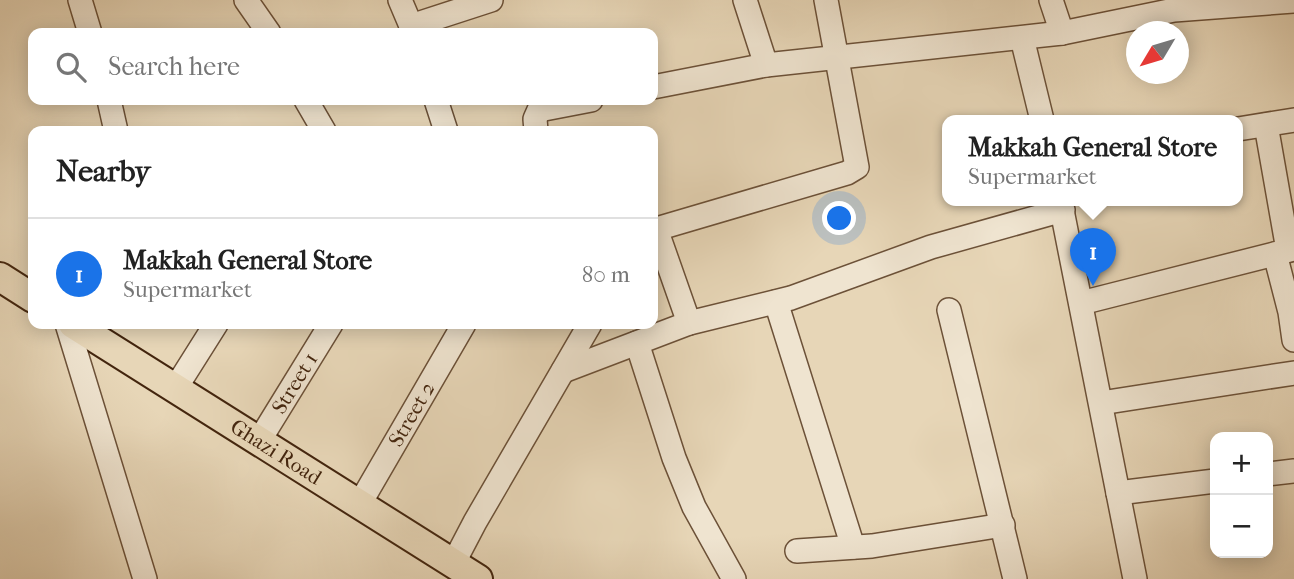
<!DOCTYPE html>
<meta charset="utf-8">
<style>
body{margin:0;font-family:"IM FELL French Canon",serif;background:#f6f6f6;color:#222}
.controls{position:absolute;right:21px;bottom:21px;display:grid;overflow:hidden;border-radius:14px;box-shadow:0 4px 18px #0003}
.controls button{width:63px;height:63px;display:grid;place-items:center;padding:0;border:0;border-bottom:2px solid #e0e0e0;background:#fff;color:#222;font:35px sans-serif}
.compass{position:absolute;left:1126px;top:21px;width:63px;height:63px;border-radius:50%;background:#fff;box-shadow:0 4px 18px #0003;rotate:232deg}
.you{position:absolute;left:840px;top:219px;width:24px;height:24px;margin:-18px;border:5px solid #fff;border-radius:50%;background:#1a73e8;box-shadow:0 0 0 10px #1a73e833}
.badge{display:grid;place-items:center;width:46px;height:46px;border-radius:50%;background:#1a73e8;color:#fff;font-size:23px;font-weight:700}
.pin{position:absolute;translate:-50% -58px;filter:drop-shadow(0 2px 4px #0008)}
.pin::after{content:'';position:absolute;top:37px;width:24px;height:21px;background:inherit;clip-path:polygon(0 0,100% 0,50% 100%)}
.popup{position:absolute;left:942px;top:115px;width:301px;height:91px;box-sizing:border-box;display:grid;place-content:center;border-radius:14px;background:#fff;filter:drop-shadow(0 2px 5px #0005);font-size:23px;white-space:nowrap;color:#767676}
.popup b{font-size:26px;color:#222}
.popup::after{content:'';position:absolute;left:50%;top:100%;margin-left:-14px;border:14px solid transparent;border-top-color:#fff}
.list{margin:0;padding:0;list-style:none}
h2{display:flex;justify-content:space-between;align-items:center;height:91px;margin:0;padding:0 28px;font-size:30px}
h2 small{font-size:23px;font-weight:400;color:#767676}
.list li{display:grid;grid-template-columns:46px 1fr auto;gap:21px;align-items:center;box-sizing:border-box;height:112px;padding:0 28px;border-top:2px solid #e0e0e0}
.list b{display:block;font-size:26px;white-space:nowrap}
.list p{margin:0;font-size:23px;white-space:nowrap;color:#767676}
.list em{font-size:23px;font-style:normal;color:#767676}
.icon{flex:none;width:38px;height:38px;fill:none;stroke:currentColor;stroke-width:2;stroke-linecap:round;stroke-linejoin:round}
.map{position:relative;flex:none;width:1294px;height:579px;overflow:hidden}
.search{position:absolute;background:#fff;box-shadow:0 4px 18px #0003;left:28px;top:28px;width:630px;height:77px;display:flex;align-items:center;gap:18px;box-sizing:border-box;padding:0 24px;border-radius:14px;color:#767676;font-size:26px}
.panel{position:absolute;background:#fff;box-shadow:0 4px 18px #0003;left:28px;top:126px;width:630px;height:203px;border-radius:14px}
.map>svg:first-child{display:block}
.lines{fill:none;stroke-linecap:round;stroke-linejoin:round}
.minor-casing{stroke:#6c5138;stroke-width:26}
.major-casing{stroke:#43250e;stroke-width:32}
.minor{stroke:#efe4d0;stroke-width:23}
.major{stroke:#e7d6b7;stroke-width:28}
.labels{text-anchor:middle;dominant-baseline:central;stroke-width:5;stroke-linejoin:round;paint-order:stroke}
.street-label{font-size:21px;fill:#43250e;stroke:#efe4d0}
</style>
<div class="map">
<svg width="1294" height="579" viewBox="0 0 1294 579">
<rect width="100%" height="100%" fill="#e7d6b7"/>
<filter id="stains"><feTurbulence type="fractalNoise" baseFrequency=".00286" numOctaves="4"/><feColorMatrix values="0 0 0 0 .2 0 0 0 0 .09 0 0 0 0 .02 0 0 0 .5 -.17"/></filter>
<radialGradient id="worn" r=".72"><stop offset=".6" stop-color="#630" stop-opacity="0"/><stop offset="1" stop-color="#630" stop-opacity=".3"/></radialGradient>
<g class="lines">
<g class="minor-casing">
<g id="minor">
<path d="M80,0l10,33"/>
<path d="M246,0l23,33"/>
<path d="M400,0l14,33"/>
<path d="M745,0l21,65 296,-32 112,-23 120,-9"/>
<path d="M1051,0l11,33"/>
<path d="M411,26l80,-26"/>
<path d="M1022,38l20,82"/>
<path d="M653,87l113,-22"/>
<path d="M109,100l7,31"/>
<path d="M306,100l18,31"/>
<path d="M436,100l10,31"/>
<path d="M1266,125l22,125"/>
<path d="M1238,129l56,-9"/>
<path d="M536,131l-1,-12 4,-9 52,-10"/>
<path d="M1060,200l75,379"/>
<path d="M653,230l194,-57 10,-6 -31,-167"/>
<path d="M1275,254l15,58 4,28"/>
<path d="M776,302l77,245"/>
<path d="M1081,303l213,-54"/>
<path d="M949,310l66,269"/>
<path d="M689,323l102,-25 140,-51 132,-37"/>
<path d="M67,324l78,255"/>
<path d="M637,343l37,115 20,49 40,72"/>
<path d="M563,371l126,-48 -33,-94"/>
<path d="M175,389l41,-65"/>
<path d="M1101,403l193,-30"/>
<path id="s1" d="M259,441l72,-117"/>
<path d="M1268,474l26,-3"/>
<path d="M1118,493l97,-12"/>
<path id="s2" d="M359,505l105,-181"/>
<path d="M797,551l75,-5 131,-21"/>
<path d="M453,564l22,-42 115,-198"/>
</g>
</g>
<g class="major-casing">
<g id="major">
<path d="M0,277l33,21"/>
<path id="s3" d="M73,324l405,255"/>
</g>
</g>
<use href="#minor" class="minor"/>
<use href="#major" class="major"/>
</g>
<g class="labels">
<g class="street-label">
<text stroke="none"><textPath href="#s1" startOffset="68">Street 1</textPath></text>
<text stroke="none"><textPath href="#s2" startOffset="105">Street 2</textPath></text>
<text stroke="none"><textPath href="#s3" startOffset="240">Ghazi Road</textPath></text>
</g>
</g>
<rect width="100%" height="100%" filter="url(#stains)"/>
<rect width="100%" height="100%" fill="url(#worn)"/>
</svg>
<div class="controls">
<button>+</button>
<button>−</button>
</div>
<svg class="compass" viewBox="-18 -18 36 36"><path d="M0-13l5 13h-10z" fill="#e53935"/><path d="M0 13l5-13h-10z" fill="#767676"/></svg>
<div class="you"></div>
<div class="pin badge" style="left:1093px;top:286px">1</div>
<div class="popup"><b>Makkah General Store</b>Supermarket</div>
<div class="search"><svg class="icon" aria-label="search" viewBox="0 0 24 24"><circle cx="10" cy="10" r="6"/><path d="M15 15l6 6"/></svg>Search here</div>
<section class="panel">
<h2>Nearby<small></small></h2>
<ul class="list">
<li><span class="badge">1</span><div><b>Makkah General Store</b><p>Supermarket</p></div><em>80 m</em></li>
</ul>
</section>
</div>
